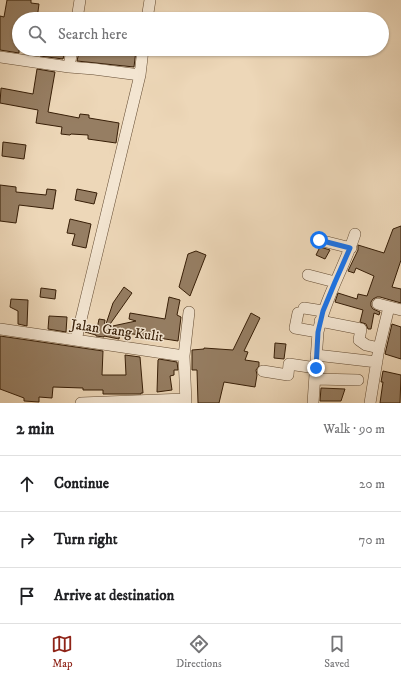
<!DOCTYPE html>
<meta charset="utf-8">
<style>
body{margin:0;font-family:"IM FELL DW Pica",serif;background:#f2f2f2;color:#202124}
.stop{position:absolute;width:12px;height:12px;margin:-9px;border:3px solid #1a73e8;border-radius:50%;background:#fff}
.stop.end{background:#1a73e8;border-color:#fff;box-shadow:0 1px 4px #0008}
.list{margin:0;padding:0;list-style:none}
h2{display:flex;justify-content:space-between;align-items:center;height:52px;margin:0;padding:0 16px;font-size:17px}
h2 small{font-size:13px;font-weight:400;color:#757577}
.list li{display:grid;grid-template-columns:26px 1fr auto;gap:12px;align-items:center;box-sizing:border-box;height:56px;padding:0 16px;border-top:1px solid #e0e0e0}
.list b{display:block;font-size:15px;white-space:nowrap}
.list em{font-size:13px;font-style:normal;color:#757577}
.icon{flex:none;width:22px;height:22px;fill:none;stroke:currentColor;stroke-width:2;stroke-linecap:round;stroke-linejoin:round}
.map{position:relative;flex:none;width:401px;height:403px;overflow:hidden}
.search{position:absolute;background:#fff;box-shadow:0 1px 3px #0004;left:12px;right:12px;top:12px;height:44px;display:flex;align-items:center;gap:10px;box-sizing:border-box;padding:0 14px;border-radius:22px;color:#757577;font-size:15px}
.sheet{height:220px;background:#fff}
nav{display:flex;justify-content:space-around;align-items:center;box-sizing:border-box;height:56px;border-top:1px solid #e0e0e0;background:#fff;font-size:11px;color:#757577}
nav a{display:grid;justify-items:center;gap:2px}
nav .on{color:#8f2418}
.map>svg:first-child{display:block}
.building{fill:#967e63;stroke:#371e07}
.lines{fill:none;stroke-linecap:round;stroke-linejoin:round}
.street-casing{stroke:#644c33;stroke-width:12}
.street{stroke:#f3e5d1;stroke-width:11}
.route{stroke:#1a73e8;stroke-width:5}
.labels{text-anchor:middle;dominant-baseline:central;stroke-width:3;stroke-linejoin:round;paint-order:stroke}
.street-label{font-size:14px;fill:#371e07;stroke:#f3e5d1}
</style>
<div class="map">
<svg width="401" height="403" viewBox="0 0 401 403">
<rect width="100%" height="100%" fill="#edd7b8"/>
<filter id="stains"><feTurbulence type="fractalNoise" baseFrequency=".005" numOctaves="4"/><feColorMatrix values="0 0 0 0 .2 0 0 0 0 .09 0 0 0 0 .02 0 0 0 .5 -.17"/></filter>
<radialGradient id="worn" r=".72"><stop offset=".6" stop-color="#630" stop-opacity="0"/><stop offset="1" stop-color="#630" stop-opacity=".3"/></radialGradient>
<path class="building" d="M7,0h24v3l8,1 -2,15h-18v34l-19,-3v-34l4,1z
M41,49h21l-1,2h4l-2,8 -23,-3z
M127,49l9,1 -2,17 -57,-6 2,-9 47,3z
M37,69l18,3 -7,40 31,6 1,-4 9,1v3l30,5 -3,20 -28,-4v-4l-17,-1 -1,1 -9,-1 1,-7 -26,-4 2,-13 -38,-7 1,-15 32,6z
M3,142l23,3 -2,14 -22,-3z
M0,185l16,2v5l30,3 1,-6 9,1 -3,19 -34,-4 -3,18 -16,-2z
M77,189l20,4 -3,11 -19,-4z
M70,219l21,5 -5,24 -14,-3 3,-11 -8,-1z
M401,226v34l-9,27 9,2v14l-21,-6h-3l-4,2 -2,3v4l2,3 7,3 -1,3 -5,-2 -3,16h-3l-2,-5 -6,-2 3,-12 -28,-8 3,-9 19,6 1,-5 9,2 7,-20 -18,-8 -2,5 -6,-2 10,-21v-5l26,8 9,-24z
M320,247l10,3 -5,9 -9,-4z
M196,251l10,4 -16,41 -11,-9 9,-33z
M124,287l8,6 -24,34 28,-6 -7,-2 1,-6 35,6 4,-22 11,3 -3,15 4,2 -3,24 -58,-9 -1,7 -15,-3v1l-8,-1v-1l-11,-3v-1l12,-2 2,-10 6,1 -1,7h1l8,-24z
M41,288l15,2 -1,9 -15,-2z
M11,299l17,1 -1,26 -9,-2v-13l-8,-4z
M251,313l9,5 -16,33 4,1 -3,8 14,2v4l-3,4 1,5 -2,12 -31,-5 -5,21h-21l-1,-33h-5v-20l12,-1v-1l29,2z
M49,316l18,1 -1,15 -18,-3z
M392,324l9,3v32l-16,-5z
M0,336l103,15 -1,24h24l-1,-20 15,2 3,36h-2v1h-38v-4h-20v-2l-30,-1 -1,11 -13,-1v5l-15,-1v-3l-24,-9z
M275,343l11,1 -2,15 -10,-1z
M159,359l18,3 1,8h-4v5l-4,1 2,14 -15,2 1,-32z
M383,371l18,4 -1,28h-20l3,-21h-2z
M321,388l24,1 -4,12h-21z"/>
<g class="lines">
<g class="street-casing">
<path id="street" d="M77,19l3,-19
M147,19l3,-19
M0,57l69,10 25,2 46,6
M69,67l3,-18
M319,240l32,8
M308,275l27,7
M378,304l23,6
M304,308l19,3
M298,313l-3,15 23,4
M320,321l41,8 -2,11 7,5 13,3 -9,55
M0,329l184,27 2,47
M76,340l64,-265 3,-26
M379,348l10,-41
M316,355l61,7
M184,356l5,-44
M263,371l25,4 1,-11 27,4
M315,379l43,1
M81,403l104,-4
M313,403l5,-71c8,-36 26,-64 37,-98"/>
</g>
<use href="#street" class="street"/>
</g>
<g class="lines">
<path class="route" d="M316,368l2,-36 5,-21 12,-29 15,-34 -31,-8"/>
</g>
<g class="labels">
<g class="street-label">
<text transform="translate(117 331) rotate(8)">Jalan Gang Kulit</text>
</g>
</g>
<rect width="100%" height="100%" filter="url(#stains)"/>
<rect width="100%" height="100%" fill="url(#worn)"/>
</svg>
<div class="stop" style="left:319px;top:240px"></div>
<div class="stop end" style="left:316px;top:368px"></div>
<div class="search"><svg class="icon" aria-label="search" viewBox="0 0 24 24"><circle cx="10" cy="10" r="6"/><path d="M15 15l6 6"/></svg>Search here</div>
</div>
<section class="sheet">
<h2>2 min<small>Walk · 90 m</small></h2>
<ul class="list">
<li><svg class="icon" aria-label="ahead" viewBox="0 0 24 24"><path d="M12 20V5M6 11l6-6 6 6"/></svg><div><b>Continue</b></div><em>20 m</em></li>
<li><svg class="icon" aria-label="right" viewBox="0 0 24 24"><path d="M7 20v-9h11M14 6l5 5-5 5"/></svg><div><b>Turn right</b></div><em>70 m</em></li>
<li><svg class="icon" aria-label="arrive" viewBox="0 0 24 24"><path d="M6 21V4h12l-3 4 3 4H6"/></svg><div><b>Arrive at destination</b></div></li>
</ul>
</section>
<nav>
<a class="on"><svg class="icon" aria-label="map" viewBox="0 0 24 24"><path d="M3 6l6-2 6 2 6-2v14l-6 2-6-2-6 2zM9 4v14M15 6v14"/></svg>Map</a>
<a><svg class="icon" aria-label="directions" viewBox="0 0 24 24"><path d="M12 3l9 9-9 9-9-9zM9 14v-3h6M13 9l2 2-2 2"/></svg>Directions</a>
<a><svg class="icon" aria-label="saved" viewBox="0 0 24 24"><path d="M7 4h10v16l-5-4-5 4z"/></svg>Saved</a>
</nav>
